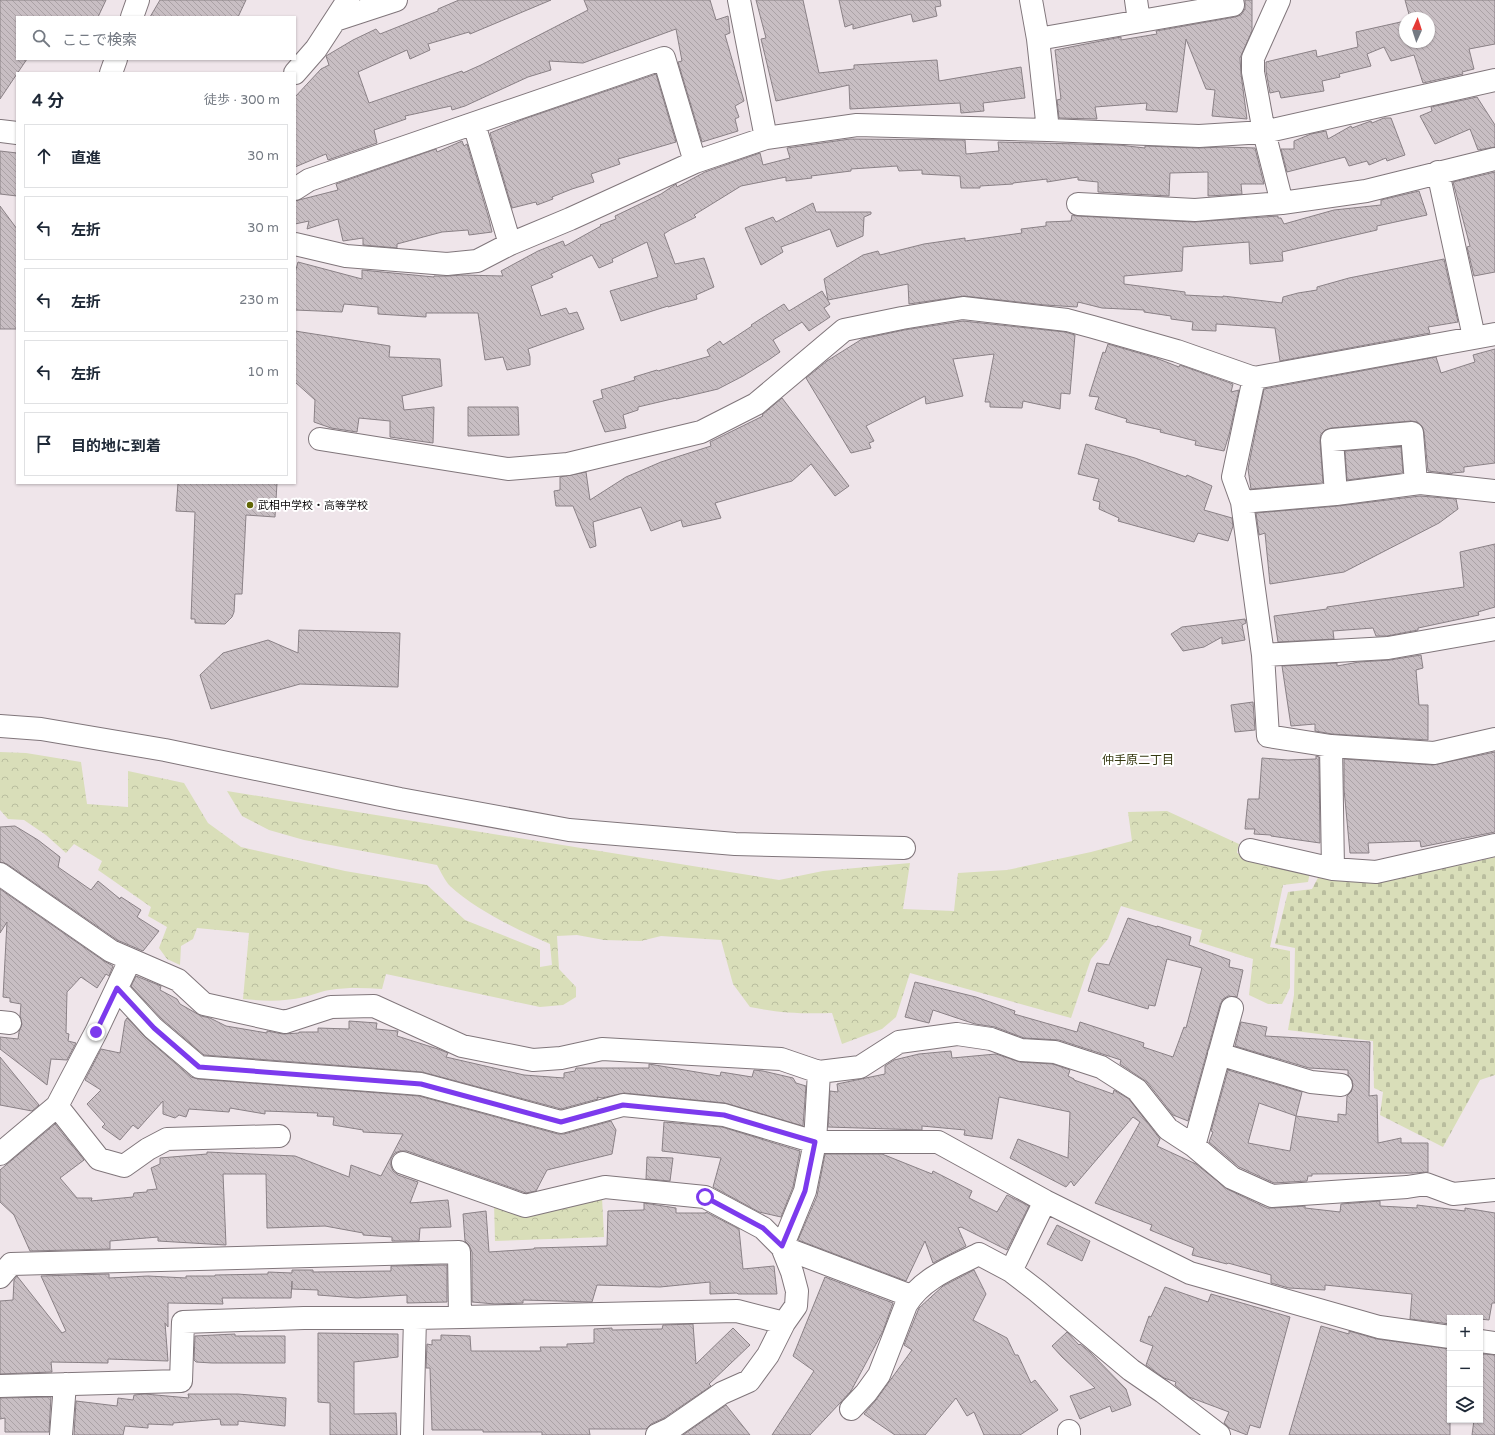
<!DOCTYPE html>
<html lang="ja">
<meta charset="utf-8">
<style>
body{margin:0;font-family:"Varela Round","Noto Sans JP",sans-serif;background:#f6f6f7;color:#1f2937}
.controls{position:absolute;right:12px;bottom:12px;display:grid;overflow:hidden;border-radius:0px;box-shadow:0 1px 3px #0004}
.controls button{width:36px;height:36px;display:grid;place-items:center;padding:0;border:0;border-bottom:1px solid #e0e1e3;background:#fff;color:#1f2937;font:20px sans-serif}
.compass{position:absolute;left:1399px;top:12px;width:36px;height:36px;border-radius:50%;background:#fff;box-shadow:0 1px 3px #0004;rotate:3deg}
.stop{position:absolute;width:12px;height:12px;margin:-9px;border:3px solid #7c3aed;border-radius:50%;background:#fff}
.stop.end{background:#7c3aed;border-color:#fff;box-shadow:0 1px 4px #0008}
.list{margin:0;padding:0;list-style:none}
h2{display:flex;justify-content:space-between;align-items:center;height:52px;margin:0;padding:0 16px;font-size:17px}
h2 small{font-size:13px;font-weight:400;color:#747a83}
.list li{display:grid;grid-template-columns:26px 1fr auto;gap:12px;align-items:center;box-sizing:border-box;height:64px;margin:0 8px 8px;padding:0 8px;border:1px solid #e0e1e3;border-radius:0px}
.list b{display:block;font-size:15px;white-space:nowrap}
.list em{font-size:13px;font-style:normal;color:#747a83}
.icon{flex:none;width:22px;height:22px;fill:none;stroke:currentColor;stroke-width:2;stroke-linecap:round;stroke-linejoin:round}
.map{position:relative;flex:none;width:1495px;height:1435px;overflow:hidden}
.search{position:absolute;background:#fff;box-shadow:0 1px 3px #0004;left:16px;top:16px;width:280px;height:44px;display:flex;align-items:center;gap:10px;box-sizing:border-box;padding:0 14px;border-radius:0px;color:#747a83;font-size:15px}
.panel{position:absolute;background:#fff;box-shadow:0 1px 3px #0004;left:16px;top:72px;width:280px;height:412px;border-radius:0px}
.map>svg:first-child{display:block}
.forest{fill:url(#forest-crowns)}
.cemetery{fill:url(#cemetery-stones)}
.building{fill:url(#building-back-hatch);stroke:#8a8186}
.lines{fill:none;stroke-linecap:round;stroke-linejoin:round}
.minor-casing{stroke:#80767b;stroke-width:24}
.minor{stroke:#fff;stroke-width:22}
.route{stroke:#7c3aed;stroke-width:5}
.poi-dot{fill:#616605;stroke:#fff;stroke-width:1.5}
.labels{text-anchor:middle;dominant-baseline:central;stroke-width:4;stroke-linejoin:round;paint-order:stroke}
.poi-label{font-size:11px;fill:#0e0b0d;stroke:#fff;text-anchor:start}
.neighbourhood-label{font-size:12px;fill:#363911;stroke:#fff}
</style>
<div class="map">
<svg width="1495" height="1435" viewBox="0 0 1495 1435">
<defs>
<pattern id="forest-crowns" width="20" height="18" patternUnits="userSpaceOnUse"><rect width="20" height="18" fill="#d9deb9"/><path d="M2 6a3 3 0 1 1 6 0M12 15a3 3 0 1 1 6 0" fill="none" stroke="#b9bd9e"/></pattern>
<pattern id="cemetery-stones" width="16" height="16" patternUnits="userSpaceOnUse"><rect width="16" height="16" fill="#d9deb9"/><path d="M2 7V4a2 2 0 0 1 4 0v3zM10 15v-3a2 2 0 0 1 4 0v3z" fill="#b9bd9e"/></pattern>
<pattern id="building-back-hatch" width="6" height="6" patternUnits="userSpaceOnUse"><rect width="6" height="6" fill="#c8bec3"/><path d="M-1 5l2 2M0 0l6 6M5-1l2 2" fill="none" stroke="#aba2a6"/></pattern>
</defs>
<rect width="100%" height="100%" fill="#efe5ea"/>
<path class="forest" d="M0,752l26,1 55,9 6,42 41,3v-36l56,12 24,40 33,24 104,24 82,14 38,35 75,30v17l12,-2 -2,-21c-32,-14 -74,-34 -100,-58 -5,-5 -9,-14 -13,-21l-133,-25 -35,-10 -27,-14 -15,-25 552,89 44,-9 87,-8 -7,46 51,2 4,-38 49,-3 84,-18 41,-11 -4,-29 39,-1 72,33 -2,9 73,19 -2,10 -25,3 -13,62 20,4v37l-8,16h-14l-19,-9 4,-36 -54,-17 3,-12 -81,-24 -13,33 -17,20 -20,59 -161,-45 -14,44 -14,12 -40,15 -10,-31c-30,1 -52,0 -82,-6l-17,-23 -12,-44 -60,-4 -20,5 -37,-1 -27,-5 -20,1 2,33 17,18v10l-13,8 -23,2 -154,-33 -4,15c-17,-1 -34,-2 -52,1 -9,1 -17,5 -26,7 -21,5 -41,4 -61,2l6,-66 -52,-5 -4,11 -12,7 -1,19 -13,-6 -8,-11 8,-21 -19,-11 3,-9 -53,-37 4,-9 -28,-17 -8,9 -20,-18 -22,-15 -16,-1 -8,-9z
M602,1197l2,40 -109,4 -1,-38z"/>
<path class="cemetery" d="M1495,857v218l-15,5 -37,67 -63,-32 3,-23 -9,-4 -1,-47 -85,-11 6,-35 1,-47 -20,-4 13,-52 24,-3 8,-15 57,5 93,-16z"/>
<path class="building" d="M0,0h106l-8,17h-81v42h10l-27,40z
M160,0h86l-8,17h-88z
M459,0h92l-81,34 -1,-2 -41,12 2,6 -20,9 -3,-9 -49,22 11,31 93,-32 1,2 18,-8 107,-55 -4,-10h126l6,20 12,-4 2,17 -5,2 19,66 -9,5 4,11 -4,2 3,12 -36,11 -24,-80 4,-1 -6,-32 -93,34 -34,-2 2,9 -23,7 -63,29 -13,4 -1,-4 -46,10 1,3 -32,11 3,13 -49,17 -2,-6 -31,13v-70l26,-28 8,-4 -3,-9 27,-16 23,-11 4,5 58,-23v-2z
M756,0h47l16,73 35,-4v-4l83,-5 2,21 82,-14 4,31 -42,5 1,8 -23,2 -1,-10 -110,6 -1,-24 -73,16 -15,-62 5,-1z
M839,0h101l1,6 -6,1 2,9 -24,6 -2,-8 -58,15v-5l-8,3z
M1245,0h7v31l-12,27 1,16 6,45 -35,-3 3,-26 -9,-1 -20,-50 -9,73 -31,-2 1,-7 -52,4 2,12 -38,-1 -2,-18 4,-1 -6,-49 66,-13v3l36,-6 -1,-3 79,-14 6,-2 4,-6z
M1405,0h90v44l-26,5 5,20 -12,3 1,2 -40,9 -9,-28 -23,6 -7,-14 -17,7 4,12 -32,8 1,3 -18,4 2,10 -43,7 -2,-7 -9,2 -4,-22v-9l50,-12 1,7 41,-10 -2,-15 49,-11v21h24v-24h-19z
M656,74l20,68 -58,17 2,5 -29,10 3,8 -22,7 -20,8 1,2 -16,6 -1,-3 -24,6 -22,-75 34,-14z
M1477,97l18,28v22l-17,3 -8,-21 -35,15 -15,-28 12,-5 -1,-4z
M1384,118h7l14,37 -18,6 -1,-3 -17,7 -2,-4 -18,5 -4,-9 -58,15 -6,-23h13v-8l17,-7 15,-3 2,8 23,-13 1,2 19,-7 1,2z
M850,139l115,1 1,14 33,-3 -1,-9 121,3 26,3v-2l53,2 27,-1 30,1 9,36h-23l1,10 -34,2v-24l-38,1 -1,23 -71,-4v-10l-20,-2v-3l-31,5v-3l-34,4v1l-33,2v2h-19l-1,-12 -38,-2v-4l-23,1 -2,-5 -46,3v2l-40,5 1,2 -26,3v-4l-45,9 -47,29 2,2 -26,13 -6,4 11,30 29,-6 10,29 -18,8 1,4 -29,8v-1l-47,15 -11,-30 48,-14 -11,-35 -35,17 1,3 -14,6 -7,-13 -41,19 2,3 -22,9 10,30 25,-8 3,6 8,-2 7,17 -56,20 2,8v8l-23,5 -4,-13 -18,3 -7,-47h-52v4l-48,-3v-7l-34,-3 -2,8 -47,-2v-37l3,-11 64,17v-9l72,7v-1h14l14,-1 41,1 -2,-5 37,-20 25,-10 2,5 36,-20 -1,-1 16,-6 -1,-3 46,-22 15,-10 1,3 28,-15 55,-19 3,12 27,-7 -3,-10z
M462,141l2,5 3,-2 22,75 3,13 -23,3 -1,-5 -26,2 -45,12v4l-34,-3v-7l-20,3 -5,-22 -31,10 2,-8 -14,3v-23l43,-11 -2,-6 100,-35 1,3z
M0,151l17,2v43l-17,-2z
M1495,172v100l-21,4 -7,-29 3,-1 -17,-64z
M1419,191l8,24 -50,11v4l-95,22 1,9 -33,3 -1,-22 -66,5 -1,24 -58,5v8l61,8v3l38,2v-1l59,7 1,-6 15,-4 19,-3v-3l32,-9 95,-19 14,63 -30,5 2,6 -150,28 -5,-33 -59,-4v7l-24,-1 1,-8 -22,-3v-3l-27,-4v-2l-42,-2 -24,-6 -1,5 -32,-2 -81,-9 -55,8 -1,-20 -80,16 -4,-21 39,-24 15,-4 2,4 44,-11 41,-6v3l57,-8 -1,-4 25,-3v-4l25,-1 1,-6 5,1 117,6 84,-6v2h3l3,6 50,-14 47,-5v-5z
M813,203l3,9h55v2l-7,3 -1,19 -26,11 -7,-18 -49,18 2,5 -22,13 -16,-37 28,-11 3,5z
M0,206l17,23v100h-17z
M822,291l8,13 -6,4 6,9 -21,14 -7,-9 -29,18 7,12 -10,7 -27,17 -25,13 -42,10v-1l-38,9v3l-15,5 3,13 -21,4 -12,-31 10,-3 -2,-8 34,-10 -1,-3 23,-7 1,1 52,-15 -3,-6 13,-9 3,4 29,-19 -1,-1 33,-21 5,7z
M963,321l102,11 10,3 -5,59 -9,-1 -1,16 -37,-8 -1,7 -32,-1v-5h-5l9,-48 -41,5 10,37 -37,8 -1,-8 -59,30 8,15 -5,2 2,5 -20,5 -45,-75 21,-17 35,-22 42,-9z
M295,331l95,15 -1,11 51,2 2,27 -40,10 2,14 30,-3 -1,36 -43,-6v-16l-31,-3 -2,14 -26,-4 -17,-6 1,-22 -20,-18z
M1108,344l48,14 23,9 1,-2 53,19 -2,8 8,-2 -10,45 -5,16 -29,-6 1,-4 -36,-9 1,-2 -35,-8 1,-3 -32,-10 4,-12 -10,-1 14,-44 2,1z
M1495,349v114l-31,4v5l-12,1v1l-24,-3 -4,-39 -2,-6 -5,-4 -6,-1 -80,7 -6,2 -4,4 -1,7 3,42 -72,6 -3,-20 16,-80 172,-32 5,16 34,-11 -2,-7z
M782,398l67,88 -14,10 -24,-32 -19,17 -77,22 6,15 -38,9 -2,-7 -30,11 -10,-24 -48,15 3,24 -6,2 -17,-42h-17l-2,-15 6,-1v-13l26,-5 4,28 36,-23 35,-15 50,-16 -1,-4 53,-26 -1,-1z
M468,407h50l1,28 -51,1z
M1086,444l49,14 51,19 1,-2 25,11 -8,24 28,8 1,8 -5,15 -30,-8 -4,9 -76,-21 1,-3 -20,-9 1,-7 -7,-2 6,-21 -21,-5z
M1401,447l2,26 -56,7 -2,-29z
M178,483h99l-2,34 -29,-2 -4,79h-7l-1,18 -2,5 -7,7 -30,-1v-4h-4l4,-107 -19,-1z
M1420,496l36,3 2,10 -19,14 -95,49 -74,12 -5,-51 -6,2 -3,-22 82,-7z
M1495,544v63l-17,5 1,3 -61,13v2l-31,6h-11l-3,-8 -40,3 1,8 -56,3 -4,-26 53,-7v-2l137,-20 -4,-35z
M1245,619l1,4 -4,2 3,15 -23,4v-7l-18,10 -21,4 -12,-17 11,-7z
M299,630l101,3 -2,54 -98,-3 -89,25 -11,-34 23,-22 45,-13 30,13z
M1421,655l2,13 -7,2 3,35h9v35l-96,-6 -17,-3v-7l-24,2 -9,-60 55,-3v3l22,-4 31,-2z
M1253,702l2,28 -20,2 -4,-27z
M1495,752v80l-74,15 -1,-6 -52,2 1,10h-19l-6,-64v-30l89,6z
M1316,756l3,1 1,86 -49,-7v-1l-17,-1 1,-5h-10l3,-30h11l3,-41 26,2 28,-1z
M15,826l23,14 22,17 -2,10 33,23 7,-9 22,18 1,-2 20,13 -4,7 22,14 -16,20 -26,-11 -110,-76 -7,-2v-35z
M0,889l104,72 9,5 -4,10 -3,-2 -9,14 -16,-11 -14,15 -1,41 3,1 -1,7 8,2 -9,17 -16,-1 -4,26 -47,-36v-12l18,2 1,-7 3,-8 -2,-8 1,-12 -11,-2v-4l-7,-1 4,-75 -7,11z
M1128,918l29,9v-1l34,11 -2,8 41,15 -1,7 14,3 -6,27 -9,-1 -5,3 -3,6 -32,116 -15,-6 -26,-33 -27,-18 1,-4 -62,-20 -35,-2 -29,-11 -20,-3 -42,-14 -4,13 -24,-6 10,-35 61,15 39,14 -1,3 63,18 3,-10 64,21 -1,4 30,10 11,-30 2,1 16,-60 -35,-9 -12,47 -6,-1 -1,4 -60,-18 9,-28 12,2z
M136,976l25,10 -1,4 17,9 3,5 21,12 9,2 16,8 41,7v-2l16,3 16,-1v-1h19v-4l31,1v-8l28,2 -1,6 22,2 -1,5 41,13 10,4 -2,4 78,18 40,3v-5l11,-2 1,-3h73v-4l71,12 1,-4 31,5 2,-7 9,1 30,7 3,5 10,3 -3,40 -78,-23 -101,-10 -22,5 -5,-1 1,2 -37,10 -139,-37 -218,-17 -42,-36 -31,-33z
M127,1018l18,19 46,40 7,2 221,17 139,38h6l47,-13 5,9 -4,24 -65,16 -11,21 -10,2 -119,-42h-7l-5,2 -4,5v8l2,5 5,4 20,7 -8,21 38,-3 3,27 -31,1 -1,13h-27v-4l-29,-2v-2l-38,-7 -58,2 -1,-54h-43l3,71 -68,-4v-4l-48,4v8l-80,2 -16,-36 -14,-13v-32l55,-46 29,36 -24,18 17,20h15l-1,3 42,-4 1,-4 13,-1v-2l10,-1 -6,-21 9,-4v-6l47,-4v-2l88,4 54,21 2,-12 30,11 22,-42 -40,-2v-2l-30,-5 1,-8 -17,-1 1,-3 -53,-2v3l-35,-6 -1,4 -40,-3 -3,8 -7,-2 -4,3 -12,-4v-13l-25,28 -5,-4 -13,15 -18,-13 3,-3 -18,-20 14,-14 -16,-10 16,-31 19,4 5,-32z
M1241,1022l26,5 -2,9 105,6 -1,54 8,-1 1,48 23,-5v5h27v29l-15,1 -101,1v2h-4l-1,5 -33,2 -35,-16 -30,-25 4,-10 -2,-1 17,-61 74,22 -6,24 -37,-13 -11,40 42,8 6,-35 42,6v-8l8,1 1,-19 4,-4 2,-6 -1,-6 -4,-5v-5l-39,-2 -74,-22z
M951,1051l1,7 44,-4 24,8 33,2 17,6 -2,6 6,3v1l39,14 1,-4 15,9 31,40 -3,7 39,18 31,25 40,19h6l32,-2v2l35,4 1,-8 39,-3v5l37,2v-3l48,6v-3l30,5v90h-3l-3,17 -9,-1v-1l-30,-2v8l-40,-5 2,-25 -87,-9v5l-36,-2 -18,-5v-8l-43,-12 -1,1 -35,-9 2,-7 -44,-18 2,-5 -57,-22 45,-81 -7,-5 -59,69 -3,-5 -5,6 -56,-29 8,-19 50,19 2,-46 -71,-15 -7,42 -28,-4 1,-5 -43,-4v4l-94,-3 2,-36 8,1 -1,-8 48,-10v-8l9,-6 25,-6z
M0,1057l39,48 -7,6 -32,-6z
M664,1122l58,5 78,24 -7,36 -12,30 -22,-5 -46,-25 8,-29 -59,-7z
M825,1154h57l50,20 1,-3 39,20 -3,7 28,14 10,-17 22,11 -22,44 -46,-23 -3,1 8,18 -33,17 -8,-22 -19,40 -108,-41 19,-44z
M647,1157l26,1 -3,23 -24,-2z
M644,1203l32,5v5h30v-1l33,17 4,40 31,-3 3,28h-39l-1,-1 -27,1v-12l-50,5 -63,-2 -5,17 -69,-2v3l-28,1 -23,-2v-50l-3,-7 -4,-4 -2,-27 23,-3 3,41 45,-3v-1l73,-2 1,-35 36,-1z
M1057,1225l33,16 -8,20 -35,-17z
M447,1265v37l-40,1v-8l-50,3 -39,-3v-5l-26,-1v-8l-1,17h-69l1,6 -55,-1v24l-3,-4 3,38 -60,-2v4l-57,-1 1,10 -52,2v-73l13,-1 1,-20 3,-4 45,57 4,-2 -25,-55 68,-2v4l39,-2 38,2v-2h29v-1l53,-1v-2l24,1v-3h21v2l78,-1v-5z
M974,1270l12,24 -13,26 34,18 8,17h3l13,28 4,-3 23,30 -38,25h-36l-10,-23 -7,4 -11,-18 -31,37h-30l-31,-21 12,-14 36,-50 -8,-5 15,-37 24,-22z
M825,1277l68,26 -10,28 -32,60 -11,12 -30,32h-38l42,-64 -21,-15z
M1165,1287l43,15 3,-8 79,23 -30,111 -10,-3 -3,10 -18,-7 -5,-5 5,-11 -40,-15 -14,-12 1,-3 -12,-4 -18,-13 7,-19 -13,-5 9,-25 2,1z
M693,1324l3,40 37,-36 17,17 -41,39 2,2 -47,32 -13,6 -5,5h-57l1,6h-48v-3h-59v-2h-51l-2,-62h-4l1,-24 5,1v-5h9v-5l29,1 1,15h70l-1,-4h27v-3l27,-1v-14l18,-1v2l50,-1 1,-4z
M1321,1326l28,8v-3l28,8 73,10v86h-161z
M1067,1332l12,13 1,-1 10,8 36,37 5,16 -19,7 -2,-6 -30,13 -10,-23 25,-8 -33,-31 -10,-11z
M318,1333l80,1v23l-44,5v52l42,-1 1,22h-67v-32l-12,-1z
M235,1334v2h50v27h-73l-16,-1 -2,-2 1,-24z
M1483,1354l12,1v80h-23l2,-15h6v-46z
M145,1394l44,4 -1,-4h50l48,4 -1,28 -47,-5v4h-17l-1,-6 -47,4v2l-25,-1v4l-23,-2 -2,9h-49l2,-34 41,5 1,-8 15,2 1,-5z
M51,1397l-2,35h-44v-14l-5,1v-21z
M726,1405l24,30h-67z"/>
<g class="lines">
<g class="minor-casing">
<path id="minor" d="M739,0l27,138
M1031,0l7,39 10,91
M1136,0l3,21
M1279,0l-26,58v14l11,60 18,71
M132,17l6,-17
M335,20l61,-20
M1038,39l195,-34 -1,-5
M111,73l5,-14
M295,73l21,-24 32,-49
M474,124l36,120
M0,131l17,2
M1438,172l36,165
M295,189l14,-9 355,-122 31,104
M1078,204l117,6 87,-7 84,-12 129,-32
M295,244l51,12 101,8 30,-3 33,-17 60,-25 125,-57 71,-24 91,-13 191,5 151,6 65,-4 231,-52
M1254,378l-21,99 9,25 21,153 5,81 63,10 103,7 61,-14
M320,439l188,30 60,-5 133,-32 55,-28 88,-74 58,-12 61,-10 104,12 26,7 84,24 77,27 241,-44
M1336,494l-4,-54 80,-7 4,50
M1242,502l94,-8 84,-11 75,8
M1263,655l125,-7 107,-19
M0,726l41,3 124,21 235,49 169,31 166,14 169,4
M1331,746l2,123
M1250,850l83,19 43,3 119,-27
M0,874l111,77 67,29 26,24 81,18 46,-15 43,-1 88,40 71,14 28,-2 41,-9 179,10 38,13 41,-5 39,-25 58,-8 34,5 30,11 34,2 46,15 36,23 31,39 26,17 38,32 40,18 135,-9 19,-3 27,10 42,-4
M117,989l36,39 46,39 222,17 140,38 62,-17 101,10 91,27h123l107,59 145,72 189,54 71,10
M0,1022l10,1
M1219,1054l92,28 30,3
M57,1106l42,53 25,7 24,-17 19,-10 112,-3
M1194,1146l38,-138
M0,1154l57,-48 39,-74 34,-72
M403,1163l122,43 80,-19 100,10 58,31 19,19 129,49
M1011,1271l34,-70
M0,1277l11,-13 448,-12 1,65
M1480,1341l15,2
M0,1386l181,-5 2,-59 121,-4h111l322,-7 47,12
M851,1409l15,-16 13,-18 27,-70c16,-27 47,-38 73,-51l32,17 26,20 94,79 32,22 56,43
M61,1435l4,-51
M412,1435l3,-117
M657,1435l13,-6 52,-36 27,-12 19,-26 16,-32 12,-17 1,-15 -5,-19 -10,-25 23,-56 10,-49 4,-70
M1069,1435v-4"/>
</g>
<use href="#minor" class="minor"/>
</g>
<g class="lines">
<path class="route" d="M96,1032l21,-44 37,40 45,39 222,17 140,38 62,-17 101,10 91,27 -10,49 -23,55 -19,-18 -58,-31"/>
</g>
<circle class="poi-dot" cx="250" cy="505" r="4"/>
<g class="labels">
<g class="poi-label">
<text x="258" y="505">武相中学校・高等学校</text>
</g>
<g class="neighbourhood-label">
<text x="1138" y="760">仲手原二丁目</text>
</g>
</g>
</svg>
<div class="controls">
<button>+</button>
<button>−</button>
<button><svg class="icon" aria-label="layers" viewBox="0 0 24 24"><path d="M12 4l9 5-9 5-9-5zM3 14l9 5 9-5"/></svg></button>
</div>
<svg class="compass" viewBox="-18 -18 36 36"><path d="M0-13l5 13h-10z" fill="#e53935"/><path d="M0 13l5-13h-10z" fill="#747a83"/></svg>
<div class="stop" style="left:705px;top:1197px"></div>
<div class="stop end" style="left:96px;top:1032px"></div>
<div class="search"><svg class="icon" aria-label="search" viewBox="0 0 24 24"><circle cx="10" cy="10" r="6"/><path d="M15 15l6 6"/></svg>ここで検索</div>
<section class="panel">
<h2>4 分<small>徒歩 · 300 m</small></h2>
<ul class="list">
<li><svg class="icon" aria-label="ahead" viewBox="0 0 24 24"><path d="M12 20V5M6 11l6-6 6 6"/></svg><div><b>直進</b></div><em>30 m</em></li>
<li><svg class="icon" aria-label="left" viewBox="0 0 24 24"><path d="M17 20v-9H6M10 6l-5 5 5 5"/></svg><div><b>左折</b></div><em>30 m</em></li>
<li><svg class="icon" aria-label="left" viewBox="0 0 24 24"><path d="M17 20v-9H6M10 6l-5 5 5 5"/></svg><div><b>左折</b></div><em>230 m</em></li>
<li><svg class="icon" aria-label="left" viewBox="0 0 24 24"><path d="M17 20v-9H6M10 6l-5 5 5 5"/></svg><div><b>左折</b></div><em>10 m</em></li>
<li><svg class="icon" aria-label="arrive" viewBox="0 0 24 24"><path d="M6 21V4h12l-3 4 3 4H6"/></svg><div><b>目的地に到着</b></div></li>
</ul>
</section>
</div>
